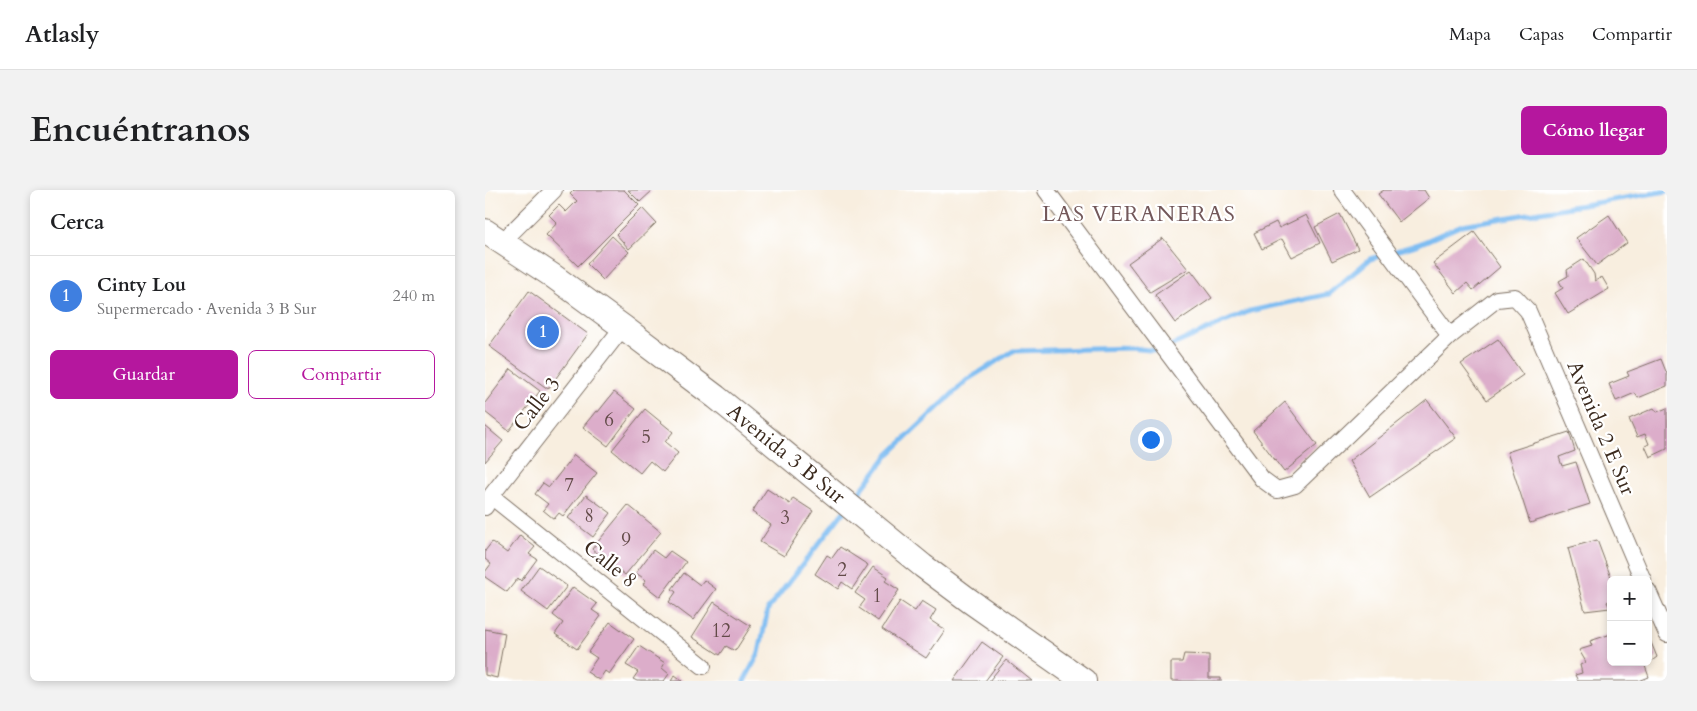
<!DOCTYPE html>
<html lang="es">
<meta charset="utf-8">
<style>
body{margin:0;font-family:Cardo,serif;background:#f2f2f2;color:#202124}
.controls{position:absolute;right:15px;bottom:15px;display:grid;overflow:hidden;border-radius:8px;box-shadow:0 2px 8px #0003}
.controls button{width:45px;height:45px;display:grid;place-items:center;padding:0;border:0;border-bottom:1px solid #e0e0e0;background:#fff;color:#202124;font:25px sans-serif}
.you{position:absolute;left:665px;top:249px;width:18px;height:18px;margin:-12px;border:4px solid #fff;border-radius:50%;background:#1a73e8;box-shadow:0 0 0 8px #1a73e833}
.badge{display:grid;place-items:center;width:32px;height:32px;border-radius:50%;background:#b5179e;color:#fff;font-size:16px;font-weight:700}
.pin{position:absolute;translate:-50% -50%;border:2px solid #fff;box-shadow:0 1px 5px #0006}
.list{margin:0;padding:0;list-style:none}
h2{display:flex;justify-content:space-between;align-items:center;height:65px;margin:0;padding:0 20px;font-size:21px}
h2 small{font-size:16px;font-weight:400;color:#757577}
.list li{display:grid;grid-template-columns:32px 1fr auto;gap:15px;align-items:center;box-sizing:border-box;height:80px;padding:0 20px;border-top:1px solid #e0e0e0}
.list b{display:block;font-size:19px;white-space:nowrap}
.list p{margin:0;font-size:16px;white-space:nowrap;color:#757577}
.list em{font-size:16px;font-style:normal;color:#757577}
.actions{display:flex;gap:10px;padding:15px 20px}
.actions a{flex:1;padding:11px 0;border:1px solid #b5179e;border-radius:8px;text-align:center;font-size:18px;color:#b5179e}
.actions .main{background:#b5179e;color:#fff}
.map{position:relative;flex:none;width:1182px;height:491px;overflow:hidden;border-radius:8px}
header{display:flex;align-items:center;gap:30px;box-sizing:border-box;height:70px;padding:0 25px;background:#fff;border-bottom:1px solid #e0e0e0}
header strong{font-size:24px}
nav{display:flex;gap:28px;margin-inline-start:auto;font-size:18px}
.intro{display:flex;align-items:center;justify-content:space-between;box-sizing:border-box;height:120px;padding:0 30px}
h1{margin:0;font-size:35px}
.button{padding:12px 22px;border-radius:8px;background:#b5179e;color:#fff;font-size:18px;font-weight:700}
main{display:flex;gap:30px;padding:0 30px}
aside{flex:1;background:#fff;border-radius:8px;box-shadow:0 2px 8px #0003}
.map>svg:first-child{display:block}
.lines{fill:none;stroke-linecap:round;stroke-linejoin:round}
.stream{stroke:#7fbdf2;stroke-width:5}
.building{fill:#dcadca}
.street-casing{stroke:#7d6f62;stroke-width:18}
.secondary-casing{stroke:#7d6f62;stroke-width:26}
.street{stroke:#fff;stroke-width:16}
.secondary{stroke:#fff;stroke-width:24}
.labels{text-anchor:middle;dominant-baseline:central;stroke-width:4.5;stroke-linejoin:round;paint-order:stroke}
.number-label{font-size:19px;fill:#634b49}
.street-label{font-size:21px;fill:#3b2a1e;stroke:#fff}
.neighbourhood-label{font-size:22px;letter-spacing:1px;fill:#73585a;stroke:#fff}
</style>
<header>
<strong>Atlasly</strong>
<nav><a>Mapa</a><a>Capas</a><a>Compartir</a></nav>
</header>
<div class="intro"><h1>Encuéntranos</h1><a class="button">Cómo llegar</a></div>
<main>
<aside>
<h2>Cerca<small></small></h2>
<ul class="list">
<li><span class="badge" style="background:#3f7fe0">1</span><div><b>Cinty Lou</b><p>Supermercado · Avenida 3 B Sur</p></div><em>240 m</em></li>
</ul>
<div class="actions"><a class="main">Guardar</a><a>Compartir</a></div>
</aside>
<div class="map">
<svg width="1182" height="491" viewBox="0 0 1182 491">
<rect width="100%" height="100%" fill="#fff"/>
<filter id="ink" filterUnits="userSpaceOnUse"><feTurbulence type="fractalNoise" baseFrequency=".02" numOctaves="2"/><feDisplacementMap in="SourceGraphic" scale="10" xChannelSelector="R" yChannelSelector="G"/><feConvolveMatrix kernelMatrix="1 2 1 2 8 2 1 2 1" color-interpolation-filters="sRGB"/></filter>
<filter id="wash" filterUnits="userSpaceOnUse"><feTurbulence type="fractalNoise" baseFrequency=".0096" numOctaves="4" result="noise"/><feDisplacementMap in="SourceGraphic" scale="20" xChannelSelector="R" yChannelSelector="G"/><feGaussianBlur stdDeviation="1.12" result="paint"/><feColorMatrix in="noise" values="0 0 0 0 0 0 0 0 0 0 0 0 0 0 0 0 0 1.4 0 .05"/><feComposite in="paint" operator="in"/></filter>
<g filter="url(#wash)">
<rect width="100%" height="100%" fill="#f8eedf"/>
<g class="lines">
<path class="stream" d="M367,312l36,-47 79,-75 46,-29 117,-3 29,3 91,-40 79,-17 41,-35 49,-15 43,-19 205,-34
M259,491l15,-28 9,-44 77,-99"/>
</g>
<g id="blocks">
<path class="building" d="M89,0h50l15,15 -61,61 -32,-31 11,-12 -8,-8 10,-10 7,7 11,-11 -7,-7z
M143,0h25l-13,12z
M899,0h40l5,8 -30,24 -21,-28z
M157,18l14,15 -27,26 -13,-15z
M855,24l18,35 -26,12 -17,-34z
M821,25l14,28 -28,14 -10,-18 -20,10 -8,-16 22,-11 3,6z
M1124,25l18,28 -30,22 -21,-27z
M989,42l26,35 -27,23 -6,-7 -11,10 -23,-30z
M127,46l17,16 -26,28 -16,-16z
M678,48l25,31 -38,23 -22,-29z
M1099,69l10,15 1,7 7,-4 7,12 -41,25 -13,-21 8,-5 -4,-7 9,-5 -1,-6z
M706,80l21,28 -37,25 -20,-28z
M44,101l59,43 -40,55 -59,-43z
M1013,149l25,36 -36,25 -26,-36z
M1176,169l6,15v12l-29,12 -3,-5 -19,8 -7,-17 20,-8 -2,-4z
M26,179l29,22 -31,40 -24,-19v-9z
M129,202l22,17 -28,37 -25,-19 13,-16 2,1z
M942,210l29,38 -86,59 -21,-36z
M800,212l32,43 -33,27 -31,-41z
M1169,218l3,4 10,-4v41l-17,8 -5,-11 4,-2 -4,-10 -8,3 -8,-18z
M160,219l28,23 -8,10 13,11 -15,19 -13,-11 -10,12 -28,-23z
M0,236l18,15 -18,21z
M1084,242l6,19 -16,6 3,9 14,-4 14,42 -60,19 -23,-71z
M89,265l23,18 -34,43 -4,-3 -5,6 -11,-9 5,-6 -13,-10 8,-11 6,4z
M282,299l23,15 3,-6 20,13 -29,45 -24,-14 11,-17 -19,-13z
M101,305l25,18 -18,24 -25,-19z
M143,315l33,27 -36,43 -33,-26z
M35,345l15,12 -6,7 8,5 -16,22 -3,-3 -11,14 -22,-15v-5l6,-8 -6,-5v-8l7,-9 15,11z
M1112,350l15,40 -1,20 -4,2 3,6 -25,3 -17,-63z
M355,357l28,18 -16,24 -10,-7 -4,7 -23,-15 12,-19 5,3z
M168,360l11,8 6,-7 16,11 -26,35 -17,-13 3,-4 -10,-7z
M54,376l28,20 -19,25 -27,-20z
M388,377l15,10 -3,4 14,9 -21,31 -19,-13 6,-8 -10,-7z
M199,383l16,12 4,-5 12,9 -23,31 -24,-18 7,-10 -4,-3z
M88,397l24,17 -5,6 9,6 -24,33 -22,-15 8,-11 -10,-8z
M415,411l15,10 7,-10 14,9 -6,10 15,10 -19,28 -44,-29z
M229,412l37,24 -16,25 -9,-5 -6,9 -28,-18z
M125,432l24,17 -25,35 -4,-3 -6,9 -12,-8 10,-14 -9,-6z
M0,439l20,4 -8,45 -12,-3z
M1126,444v28h37v-27l9,22 -12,9 4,11 -10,4h-61l-3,-6 7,-2 -2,-8 6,-3 -7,-12 13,-4 -2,-5z
M497,452l21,15 -18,24h-31z
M154,456l26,17 -3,5 7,6 -5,7h-27l-4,-2 5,-7 -12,-7z
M699,464l25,1v23h12v3h-50v-19h11z
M521,470l26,21h-43z
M190,485l8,6h-12z"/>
</g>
</g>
<g filter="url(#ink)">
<use href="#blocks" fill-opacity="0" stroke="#7d6f62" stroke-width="1"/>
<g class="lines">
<g class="street-casing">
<path id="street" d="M561,0l216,289 15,11 18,-5 155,-149 47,-37 18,-2 13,14 115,269
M857,0l108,146
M18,51l51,-51
M6,306l212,170
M0,317l6,-11 132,-169
M1163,401l19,43"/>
</g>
<g class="secondary-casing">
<path id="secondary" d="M0,41l68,45 70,51 93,70 207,169 47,35 114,80"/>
</g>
<use href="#street" class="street"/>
<use href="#secondary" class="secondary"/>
</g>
</g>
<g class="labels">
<g class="number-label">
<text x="124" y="230">6</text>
<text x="161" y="247">5</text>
<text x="84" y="295">7</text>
<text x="104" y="326">8</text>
<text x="300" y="328">3</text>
<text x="141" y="350">9</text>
<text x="357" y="380">2</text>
<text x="392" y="406">1</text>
<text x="236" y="441">12</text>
</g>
<g class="street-label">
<text transform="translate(52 214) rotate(-52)">Calle 3</text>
<text transform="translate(1116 238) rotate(67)">Avenida 2 E Sur</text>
<text transform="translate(301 264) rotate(39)">Avenida 3 B Sur</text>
<text transform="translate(125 374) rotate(39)">Calle 8</text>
</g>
<g class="neighbourhood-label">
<text x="654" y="24">LAS VERANERAS</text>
</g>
</g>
</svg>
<div class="controls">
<button>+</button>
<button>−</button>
</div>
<div class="you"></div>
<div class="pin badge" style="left:58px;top:142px;background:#3f7fe0">1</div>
</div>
</main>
